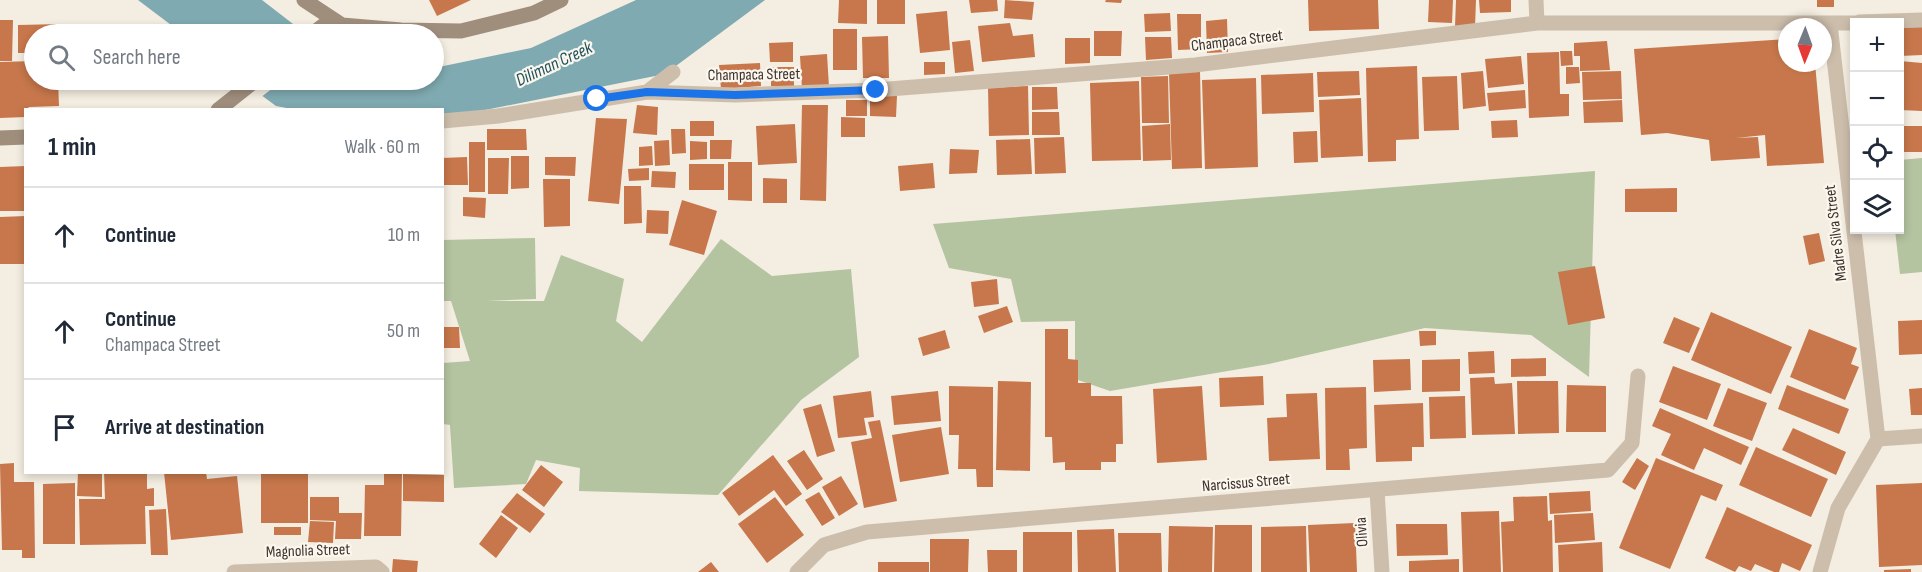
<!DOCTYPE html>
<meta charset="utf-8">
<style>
body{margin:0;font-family:"Sofia Sans Condensed",sans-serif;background:#f2f2f3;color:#1f2937}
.controls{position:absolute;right:18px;top:18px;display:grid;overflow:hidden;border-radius:0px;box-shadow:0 3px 9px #0003}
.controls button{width:54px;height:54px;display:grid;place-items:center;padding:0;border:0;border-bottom:2px solid #e0e1e3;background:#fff;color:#1f2937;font:30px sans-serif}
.compass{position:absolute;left:1778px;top:18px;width:54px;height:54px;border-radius:50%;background:#fff;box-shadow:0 3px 9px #0003;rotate:181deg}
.stop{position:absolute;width:18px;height:18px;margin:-14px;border:4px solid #1a73e8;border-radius:50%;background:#fff}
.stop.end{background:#1a73e8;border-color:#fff;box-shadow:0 2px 6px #0008}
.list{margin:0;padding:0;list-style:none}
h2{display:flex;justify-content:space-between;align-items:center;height:78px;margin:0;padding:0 24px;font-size:26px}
h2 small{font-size:20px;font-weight:400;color:#747a83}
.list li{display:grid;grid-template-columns:39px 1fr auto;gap:18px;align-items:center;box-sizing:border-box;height:96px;padding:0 24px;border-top:2px solid #e0e1e3}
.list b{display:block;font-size:22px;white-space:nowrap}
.list p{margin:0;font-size:20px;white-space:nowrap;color:#747a83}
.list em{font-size:20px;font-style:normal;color:#747a83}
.icon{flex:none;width:33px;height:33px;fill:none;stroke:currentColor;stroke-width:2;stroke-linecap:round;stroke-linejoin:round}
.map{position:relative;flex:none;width:1922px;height:572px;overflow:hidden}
.search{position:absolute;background:#fff;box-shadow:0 3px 9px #0003;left:24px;top:24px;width:420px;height:66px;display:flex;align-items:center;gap:15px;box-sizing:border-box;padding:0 21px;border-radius:33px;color:#747a83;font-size:22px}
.panel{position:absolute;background:#fff;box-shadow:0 3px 9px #0003;left:24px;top:108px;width:420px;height:366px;border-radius:0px}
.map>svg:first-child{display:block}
.green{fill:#b4c3a0}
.water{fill:#7faab1}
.pier{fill:#f4ede1}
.building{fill:#c7774b}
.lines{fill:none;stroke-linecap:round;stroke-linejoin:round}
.street{stroke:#cdbeac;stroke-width:15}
.secondary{stroke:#a08e7d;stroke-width:15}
.route{stroke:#1a73e8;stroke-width:8}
.labels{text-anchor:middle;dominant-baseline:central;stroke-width:4.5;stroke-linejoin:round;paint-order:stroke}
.street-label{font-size:16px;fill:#3b322b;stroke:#fbf6ee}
.water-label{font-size:18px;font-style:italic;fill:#1f525d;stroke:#fbf6ee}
</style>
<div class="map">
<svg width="1922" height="572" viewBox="0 0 1922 572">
<rect width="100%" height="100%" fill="#f4ede1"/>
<path class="green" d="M1922,158v114l-22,2 -5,-44h5v-70z
M1595,171l-6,206 -58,-42 -106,-7 -156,36 -159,27 -35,-12v-58l-54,1 -10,-43 -62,-11 -16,-44z
M535,238l1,61 -50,2h58l17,-46 63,24 -8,42 26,21 79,-103 51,37 79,-7 8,88 -58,43 -83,95 -139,-4 1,-23 -44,-8 -10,24 -72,4 -4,-63 -7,-1v-61l27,-2 -19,-60h-8l-1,-61z"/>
<path class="water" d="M138,0h124l44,34h-123z
M636,0h129l-100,74 -220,44h-2l-1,-8 -150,-1 -16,-3 -35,-26h193v-12l97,-20z"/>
<path class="pier" d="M297,24l12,10h-26z
M238,80h45l-23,18z"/>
<path class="building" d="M429,0h42l-34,16z
M839,0h28v24l-29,-1z
M877,0h28v24h-28z
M969,0h28l1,11 -27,2z
M1005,0l29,2 -2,18 -28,-2z
M1106,0h16l-1,3 -16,-1z
M1308,0h70l1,29 -70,2z
M1429,0h24l-1,23 -24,-1z
M1456,0h20l-1,27h-20z
M1479,0h32v12l-31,1z
M1817,0h17v7h-17z
M947,11l3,39 -30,3 -4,-39z
M1170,13l1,18 -26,1 -1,-18z
M1177,14h24v35l-23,1z
M1227,19l1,33 -21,1 -1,-32z
M0,20h13l-1,41h-12z
M1010,23l3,13 20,-2 2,23 -53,5 -4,-36z
M62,24v10h-28v19h-16v-28z
M1922,25v30l-22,1v-30z
M833,29h24v41h-24z
M1094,31h28l-1,25h-27z
M888,36l1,42h-26l-1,-41z
M1145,37h26l1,21 -26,2z
M1065,38h25v25l-25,1z
M1787,39v24h28l9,100 -57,3 -2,-31 -29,3 22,-1 2,21 -49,3 -2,-21 -42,-7 -26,2 -7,-86z
M970,40l4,31 -19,2 -3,-31z
M1607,41l3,29 -30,1v-15h-6v-13z
M793,42v20h-23l-1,-19z
M1560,51h12l1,14 -12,1z
M1559,52l1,42h9v22l-40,2 -2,-65z
M827,54l2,33 -27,2 -2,-33z
M1521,56l3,28 -36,4 -3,-29z
M1854,57v25h-3l-1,-24z
M34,61v19h24l1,26 -30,1 -3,3v7l-26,1v-56z
M1900,61l22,2v48l-22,-1z
M924,62h21v12l-21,1z
M760,63l1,23 -40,3 -2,-24z
M1417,66l2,73 -23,1v21l-28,1 -2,-94z
M771,67h23v19h-23z
M1566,67h13l1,16 -14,1z
M1200,71l2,97 -30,1 -3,-96z
M1359,71l1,24 -42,2 -1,-25z
M1483,71l3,35 -23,3 -2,-36z
M1621,71l1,28 -39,1 -1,-28z
M1313,73l1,39 -52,2 -1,-39z
M1168,76l1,47h-27l-1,-46z
M1457,76l2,54 -35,1 -2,-54z
M1256,78l2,89 -53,2 -3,-89z
M1139,81l2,79 -49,1 -2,-78z
M1028,86l1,49 -40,1 -1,-48z
M1032,87h25l1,22 -26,1z
M1525,90l1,18 -37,3 -2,-18z
M870,96h27l-1,21 -26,-1z
M1361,98l2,58 -42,2 -2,-58z
M846,100h21v16h-21z
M1622,100l1,22 -39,1 -1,-21z
M637,105l21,2 -1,28 -24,-2z
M802,105h26l-2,96 -26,-1z
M1032,112h27l1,23h-28z
M841,117l24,1v19h-24z
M596,118l31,1 -8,85 -31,-3z
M1517,120l1,17 -26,1 -1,-17z
M690,121h24v15h-24z
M795,124l2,39 -39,2 -2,-39z
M1170,124l1,36 -28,1 -1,-35z
M1902,126h20v26h-20z
M487,129h39l1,21h-40z
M671,129h14l1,24 -14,1z
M1317,131l1,31 -24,1 -1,-31z
M1064,137l2,36 -31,1 -1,-36z
M1030,139l2,35 -35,1 -1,-35z
M669,140l1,25 -15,1 -1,-25z
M710,140h22l-1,19h-21z
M690,141l17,1v17l-17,1z
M469,142h16v50h-16z
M652,146l1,19 -14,1v-19z
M950,149l29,1 -2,23 -28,1z
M511,156h18v32l-18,1z
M467,157l1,28h-26v-27z
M545,157h31l-1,19 -30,-1z
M488,158h21l-1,36h-20z
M728,162h24v39l-24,-1z
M933,163l2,25 -35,3 -2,-25z
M689,164h35v26h-35z
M26,166v45h-26v-44z
M649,168v12l-20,1 -1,-12z
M652,171l24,1 -1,16 -24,-1z
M763,178l24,1v24h-24z
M543,179h27v47l-26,1z
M624,186h17l1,37 -18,1z
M1677,188v24h-52v-23z
M463,197l23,1 -1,20 -22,-2z
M682,200l35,11 -13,44 -35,-10z
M647,210l22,1 -1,23 -22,-1z
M26,216v48h-26v-47z
M1819,233l6,28 -16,4 -6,-29z
M1595,266l10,52 -37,7 -10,-53z
M997,279l2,25 -25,3 -3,-25z
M1007,306l6,16 -29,11 -6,-17z
M1711,312l81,35 -21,47 -80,-34z
M1674,317l26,11 -11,25 -26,-10z
M1922,320v34l-23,1 -1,-34z
M442,327h17l1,21h-18z
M1045,329h23v30l10,1v23h13v13h31l1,48h-7v18h-15v8h-36v-8l-12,1 -1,-26h-7z
M1809,329l48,19 -6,16 8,3 -14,33 -55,-23z
M945,330l5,18 -27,8 -5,-18z
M1419,331h17v14l-16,1z
M1494,351l1,22 -26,1 -1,-22z
M1546,358v18l-35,1v-18z
M1410,359l1,31 -37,2 -1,-32z
M1460,359v32l-38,1v-32z
M1673,366l48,18 -14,36 -48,-18z
M1263,376l1,29 -44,2 -1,-29z
M1494,377l1,7 17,-1 3,51 -43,1 -2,-57z
M998,381l33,1 -1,89 -34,-1z
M1517,381h41l1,52 -41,1z
M1567,385l39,1v46h-40z
M1787,385l62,24 -10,25 -61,-25z
M949,386l44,1v100h-16l-1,-18h-18l1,-34h-10z
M1202,386l5,74 -50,3 -4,-74z
M1366,387l1,61 -18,1 1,21h-24l-1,-82z
M1728,388l39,15 -15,38 -39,-15z
M1922,388v27h-11l-2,-26z
M871,391l3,26 -10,1 3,17 -29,3 -5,-42z
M938,391l3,30 -47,4 -3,-29z
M1317,393l3,66 -51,2 -2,-43 20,-1 -1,-23z
M1465,396l1,42 -36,1 -1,-42z
M1423,403l1,44h-12v14l-36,1 -2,-57z
M821,404l14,47 -18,6 -14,-48z
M1660,408l89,39 -8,18 -37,-17 -10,22 -33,-15 10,-21 -19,-8z
M880,420l17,81 -33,7 -13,-66 21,-4 -4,-16z
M941,427l8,47 -49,8 -8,-47z
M1793,428l53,24 -10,23 -54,-25z
M1756,447l72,32 -17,38 -72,-32z
M804,450l19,29 -16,11 -20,-29z
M773,455l29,39 -16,12 -12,-16 -35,26 -17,-23z
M1637,458l12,8 -14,24 -13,-8z
M1656,458l67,27 -7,16 -15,-6 -31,74 -51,-21z
M14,463v19h20l1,76h-13v-8h-20l-2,-86z
M541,465l22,17 -19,25 -22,-17z
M78,472h24v25l-25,-1z
M104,472h43v17l7,-1v18h-9l1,38 -66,1 -1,-46h26z
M164,472h42l1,7 30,-3 6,57 -72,7z
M261,472h47v51h-47z
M384,474h18l-1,62h-37l1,-51h19z
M403,474l41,1v27l-41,-1z
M841,476l17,28 -19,12 -17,-29z
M75,483v61h-32v-60z
M1922,483v82l-43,2 -3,-82z
M1590,491l1,20 -41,3 -1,-21z
M819,492l16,26 -13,8 -17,-26z
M517,493l28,21 -15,19 -29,-21z
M1547,496l1,25 4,-1 1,52h-50l-2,-50 13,-1 -1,-24z
M310,497h29v16h23l-1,26h-26l1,-18 -26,-1z
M775,497l29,38 -37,28 -29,-39z
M1727,507l85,38 -12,26 -18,-8 -3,9h-5l-19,-8 -4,7 -12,-5 -4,6 -30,-14z
M166,509l2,46h-17l-2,-45z
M1499,511l2,61h-38l-2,-60z
M1593,513l2,27 -40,3 -1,-28z
M501,515l17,13 -22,30 -17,-14z
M310,521l24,1 -1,21 -25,-1z
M1355,523l2,49h-47l-2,-47z
M1396,524h51l1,31 -51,1z
M1215,525h37v47h-38z
M1169,526l44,1 -1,45h-44z
M1306,526l1,46h-46v-45z
M274,527h27v8h-27z
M1114,529l2,43h-38l-1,-42z
M1023,532h49v40h-49z
M1118,533h43l1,39h-43z
M930,539h39l-1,33h-38z
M1602,542l1,30h-44l-1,-27z
M987,550h30v22h-29z
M393,559l25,2 -1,11h-25z
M1459,559v13h-50v-11z
M711,562l8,10h-21z
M878,562h51v10h-51z
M1911,569v3h-27v-2z"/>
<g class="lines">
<path class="street" d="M1536,0l1,23
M1859,22l63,-2
M647,92l88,3 141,-5 319,-25 342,-42h317
M442,121l56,-5 149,-24 26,-20
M1878,439l44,-3
M1377,490l5,82
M234,572l142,-5 6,5
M797,572l27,-27 43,-13 741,-62 24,-27 6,-67
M1820,572l18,-64 40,-69 -48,-415"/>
<path class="secondary" d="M304,0l38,25 59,5 60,1 73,-18 27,-13
M312,34l20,-15
M218,110l38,-30
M0,138l26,-1"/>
</g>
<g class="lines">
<path class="route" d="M597,99l50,-7 88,3 141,-5"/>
</g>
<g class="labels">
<g class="street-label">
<text transform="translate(1237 41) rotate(-7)">Champaca Street</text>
<text transform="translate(754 75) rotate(-1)">Champaca Street</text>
<text transform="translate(1836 233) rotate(-97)">Madre Silva Street</text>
<text transform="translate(1246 483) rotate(-5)">Narcissus Street</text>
<text transform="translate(1362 532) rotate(-94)">Olivia</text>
<text transform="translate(308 551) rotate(-2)">Magnolia Street</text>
</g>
<g class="water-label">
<text transform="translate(554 64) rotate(-25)">Diliman Creek</text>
</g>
</g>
</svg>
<div class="controls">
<button>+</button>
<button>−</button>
<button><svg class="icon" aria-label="locate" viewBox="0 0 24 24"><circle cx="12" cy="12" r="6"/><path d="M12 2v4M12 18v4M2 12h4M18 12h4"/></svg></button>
<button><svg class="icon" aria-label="layers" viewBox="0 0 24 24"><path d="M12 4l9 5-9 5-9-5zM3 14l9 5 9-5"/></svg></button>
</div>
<svg class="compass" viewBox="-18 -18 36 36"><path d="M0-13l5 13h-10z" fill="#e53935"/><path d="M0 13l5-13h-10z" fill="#747a83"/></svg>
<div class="stop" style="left:597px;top:99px"></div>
<div class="stop end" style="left:876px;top:90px"></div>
<div class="search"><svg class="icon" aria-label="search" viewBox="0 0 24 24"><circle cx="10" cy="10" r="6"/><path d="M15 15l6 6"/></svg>Search here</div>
<section class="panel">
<h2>1 min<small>Walk · 60 m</small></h2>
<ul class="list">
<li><svg class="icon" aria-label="ahead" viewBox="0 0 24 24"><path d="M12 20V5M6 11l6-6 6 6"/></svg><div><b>Continue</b></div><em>10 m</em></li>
<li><svg class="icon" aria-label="ahead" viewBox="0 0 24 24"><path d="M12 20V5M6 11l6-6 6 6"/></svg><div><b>Continue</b><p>Champaca Street</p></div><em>50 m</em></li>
<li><svg class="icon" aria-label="arrive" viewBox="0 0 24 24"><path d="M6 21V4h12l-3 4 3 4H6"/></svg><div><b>Arrive at destination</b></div></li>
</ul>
</section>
</div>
